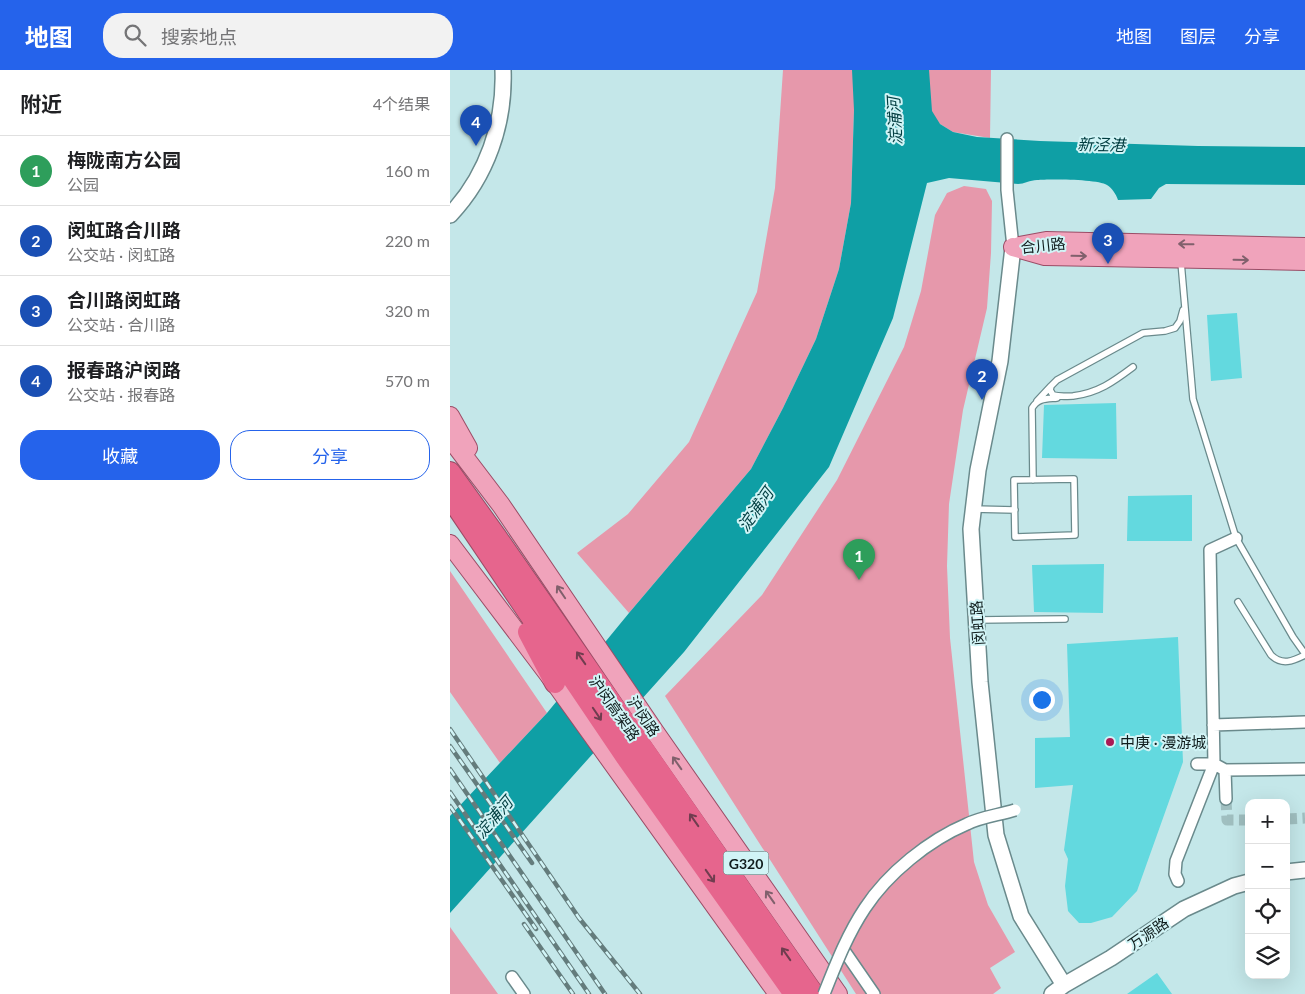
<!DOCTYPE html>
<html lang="zh">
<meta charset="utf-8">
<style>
body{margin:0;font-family:Lato,"Noto Sans SC",sans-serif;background:#f2f2f2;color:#202124}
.controls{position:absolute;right:15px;bottom:15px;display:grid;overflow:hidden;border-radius:10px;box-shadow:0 5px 20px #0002}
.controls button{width:45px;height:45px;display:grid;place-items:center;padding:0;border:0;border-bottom:1px solid #e0e0e0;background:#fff;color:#202124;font:25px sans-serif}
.you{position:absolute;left:591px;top:629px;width:18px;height:18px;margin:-12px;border:4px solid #fff;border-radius:50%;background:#1a73e8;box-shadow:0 0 0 8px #1a73e833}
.badge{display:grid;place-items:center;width:32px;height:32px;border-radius:50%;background:#2563eb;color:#fff;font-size:16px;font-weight:700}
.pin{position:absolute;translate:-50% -41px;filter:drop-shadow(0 1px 2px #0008)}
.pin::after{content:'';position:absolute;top:26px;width:18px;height:15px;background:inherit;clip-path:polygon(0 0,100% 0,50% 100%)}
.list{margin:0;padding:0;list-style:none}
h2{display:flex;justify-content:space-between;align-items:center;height:65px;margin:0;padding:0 20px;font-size:21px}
h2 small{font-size:16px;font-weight:400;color:#757577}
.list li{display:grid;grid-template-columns:32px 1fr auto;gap:15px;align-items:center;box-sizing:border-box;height:70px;padding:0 20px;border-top:1px solid #e0e0e0}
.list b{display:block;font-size:19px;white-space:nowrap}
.list p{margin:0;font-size:16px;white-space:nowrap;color:#757577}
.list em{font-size:16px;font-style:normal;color:#757577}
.actions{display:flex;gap:10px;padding:15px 20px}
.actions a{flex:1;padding:11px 0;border:1px solid #2563eb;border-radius:20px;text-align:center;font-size:18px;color:#2563eb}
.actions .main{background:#2563eb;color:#fff}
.icon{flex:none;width:28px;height:28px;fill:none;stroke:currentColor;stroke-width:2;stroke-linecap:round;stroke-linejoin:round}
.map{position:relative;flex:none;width:855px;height:924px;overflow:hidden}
header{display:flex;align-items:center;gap:30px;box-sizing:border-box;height:70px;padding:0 25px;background:#2563eb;color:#fff}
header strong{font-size:24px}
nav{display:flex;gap:28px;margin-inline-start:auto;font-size:18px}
.search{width:350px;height:45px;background:#f2f2f2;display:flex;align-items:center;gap:12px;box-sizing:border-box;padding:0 18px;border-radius:20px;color:#757577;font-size:19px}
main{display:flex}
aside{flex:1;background:#fff}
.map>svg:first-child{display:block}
.green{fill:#e698ab}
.water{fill:#0f9fa5}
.building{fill:#63d9df}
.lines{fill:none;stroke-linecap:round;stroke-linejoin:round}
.street-tunnel{stroke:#a0bfc0;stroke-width:11;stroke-dasharray:11 5.5;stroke-linecap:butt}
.lane-casing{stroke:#6a8a8c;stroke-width:8}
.street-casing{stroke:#6a8a8c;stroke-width:14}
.secondary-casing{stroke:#6a8a8c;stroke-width:18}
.primary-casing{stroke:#9b4c66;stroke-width:20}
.highway-casing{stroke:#9b4c66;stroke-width:22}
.lane{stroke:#fff;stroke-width:5.5}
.street{stroke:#fff;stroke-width:11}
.secondary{stroke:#fff;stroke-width:15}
.primary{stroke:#f0a3bb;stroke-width:18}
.highway{stroke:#e6658d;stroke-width:20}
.rail-casing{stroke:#647c7c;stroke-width:4.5}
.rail{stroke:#d1f4f6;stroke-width:2.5;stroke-dasharray:8;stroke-linecap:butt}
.street-bridge-casing{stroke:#6a8a8c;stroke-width:14;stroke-linecap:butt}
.street-bridge{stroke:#fff;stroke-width:11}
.oneway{stroke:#80606c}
.oneway2{stroke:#703d4f}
.poi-dot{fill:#aa1a55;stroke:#d1f4f6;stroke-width:2}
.labels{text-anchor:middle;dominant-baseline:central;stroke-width:4;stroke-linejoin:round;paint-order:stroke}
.shield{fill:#d1f4f6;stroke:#4a5e5e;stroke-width:1}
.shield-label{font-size:14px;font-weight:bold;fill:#101d1d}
.street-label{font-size:15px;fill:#101d1d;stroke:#d1f4f6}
.poi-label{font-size:15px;fill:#101d1d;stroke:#d1f4f6;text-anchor:start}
.water-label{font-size:16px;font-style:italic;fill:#013c3f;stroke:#d1f4f6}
</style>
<header>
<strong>地图</strong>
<div class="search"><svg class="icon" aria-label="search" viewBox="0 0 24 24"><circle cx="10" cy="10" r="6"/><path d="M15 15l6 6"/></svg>搜索地点</div>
<nav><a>地图</a><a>图层</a><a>分享</a></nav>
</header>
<main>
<aside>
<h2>附近<small>4个结果</small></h2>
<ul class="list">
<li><span class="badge" style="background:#2e9e5b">1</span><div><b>梅陇南方公园</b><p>公园</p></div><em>160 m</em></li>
<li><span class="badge" style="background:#1a4fb4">2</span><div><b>闵虹路合川路</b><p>公交站 · 闵虹路</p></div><em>220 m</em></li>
<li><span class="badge" style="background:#1a4fb4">3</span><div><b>合川路闵虹路</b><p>公交站 · 合川路</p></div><em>320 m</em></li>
<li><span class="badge" style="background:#1a4fb4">4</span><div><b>报春路沪闵路</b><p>公交站 · 报春路</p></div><em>570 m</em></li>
</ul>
<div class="actions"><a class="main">收藏</a><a>分享</a></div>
</aside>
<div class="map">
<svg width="855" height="924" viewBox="0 0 855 924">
<rect width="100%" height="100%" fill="#c4e7e9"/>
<path class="green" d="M333,0h208l-1,68 -37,-6 -13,-8 -86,-14 -3,93 -12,66 -23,70 -33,69 -32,61 -122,144 -52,-60 51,-39 61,-72 68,-150 18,-104z
M514,116l22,3 6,12 -1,52 -4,55 -24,102 -14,94 -2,62 3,72 24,224 14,43 27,47 -25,16 11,20 -8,6h-137l-191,-298 97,-101 75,-115 67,-133 17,-56 14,-76 12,-22z
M0,501l97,142 -47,50 -50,-71z
M0,857l48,67h-48z"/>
<path class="water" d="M402,0h77l3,41 8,13 13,8 24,5 63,4 158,5 107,1v38l-139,-1 -7,4 -8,11 -33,1c-2,-6 -6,-12 -11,-15 -9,-6 -58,-6 -70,-5 -7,0 -13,4 -19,4l-69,-6 -22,5 -34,135 -64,149 -145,185 -234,261v-97l97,-103 82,-100 122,-144 32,-61 33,-69 23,-70 12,-66 3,-93z"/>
<path class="building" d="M787,243l5,65 -31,3 -4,-66z
M666,333l1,56 -75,-1 2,-53z
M742,425v46h-65l1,-45z
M654,494l-1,49 -69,-1 -2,-47z
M728,567l5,125 -46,129 -25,26 -21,6h-12l-11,-12 -3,-25 3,-27 -4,-9 9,-65 -38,3v-50l35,-1 -3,-93z
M707,903l15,21h-45z"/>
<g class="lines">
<path class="street-tunnel" d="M776,729l1,21h22
M836,749l19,-1"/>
<g class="lane-casing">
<path id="lane" d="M731,192l12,137 43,139 57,99 12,17
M683,297c-20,15 -35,26 -60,29 -8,0 -13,1 -20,-1l-3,-5 1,-4 6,-6 86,-47 22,-2 10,-3 5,-7 3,-11
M587,331l14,-15
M624,409l1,56 -60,2 -1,-57z
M583,410l-1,-72c6,-10 14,-9 25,-10
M523,439l42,1
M788,532l33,53c11,11 22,6 34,0
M528,550l87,-1"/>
</g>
<g class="street-casing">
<path id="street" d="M557,69v51l6,57
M763,655l92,-3
M747,694h17l11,6 80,-1
M775,700l1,29
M728,811l-3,-7 1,-13 38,-97 -4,-214 26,-12
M393,879l31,45
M62,907l12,17"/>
</g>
<g class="secondary-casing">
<path id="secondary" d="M0,145c37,-39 55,-92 53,-145
M563,177l-13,114 -22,109 -7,59 9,153 16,153 25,81 43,69
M836,802l19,-2
M602,924l12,-9 47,-27 73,-49 50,-23 15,-4"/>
</g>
<g class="primary-casing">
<path id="primary" d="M569,176l27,-5 259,6
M563,177l32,9 260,5
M0,346l18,32
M0,368l51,67 154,227 183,262
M0,474l105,139 223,311"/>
</g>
<g class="highway-casing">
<path id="highway" d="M0,402l46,64 318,458
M0,427l177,262 167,235
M78,562l27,51"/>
</g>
<use href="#lane" class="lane"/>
<use href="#street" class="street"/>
<use href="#secondary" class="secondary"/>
<use href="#primary" class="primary"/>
<use href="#highway" class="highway"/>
<g class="rail-casing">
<path id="rail" d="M0,659l129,189 61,76
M0,676l82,117
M0,699l155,225
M0,722l139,202
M0,736l86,123
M74,854l49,70"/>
</g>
<use href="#rail" class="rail"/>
<g class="street-bridge-casing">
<path id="street-bridge" d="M374,924c12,-30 23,-59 41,-86 23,-35 64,-68 102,-84 14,-7 32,-9 48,-14"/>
</g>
<use href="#street-bridge" class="street-bridge"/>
</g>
<defs><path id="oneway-shaft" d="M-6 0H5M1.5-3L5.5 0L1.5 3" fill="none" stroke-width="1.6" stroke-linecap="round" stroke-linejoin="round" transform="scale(1.25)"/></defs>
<g class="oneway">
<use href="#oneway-shaft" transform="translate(736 174) rotate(-179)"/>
<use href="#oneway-shaft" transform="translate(629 186) rotate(1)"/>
<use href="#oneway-shaft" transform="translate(791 190) rotate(1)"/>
<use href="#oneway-shaft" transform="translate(111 522) rotate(-124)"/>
<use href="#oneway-shaft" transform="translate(227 693) rotate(-125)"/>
<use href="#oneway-shaft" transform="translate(320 827) rotate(-125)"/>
</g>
<g class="oneway2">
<use href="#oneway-shaft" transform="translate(131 588) rotate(-125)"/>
<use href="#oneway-shaft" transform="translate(147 644) rotate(56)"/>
<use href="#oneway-shaft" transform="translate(244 750) rotate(-125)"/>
<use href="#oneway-shaft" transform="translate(260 806) rotate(55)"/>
<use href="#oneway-shaft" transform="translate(336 884) rotate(-125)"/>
</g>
<circle class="poi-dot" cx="660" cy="672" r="5"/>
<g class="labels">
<rect class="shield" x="273.5" y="781.5" width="45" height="23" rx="4"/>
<g class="shield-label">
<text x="296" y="793">G320</text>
</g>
<g class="street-label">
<text transform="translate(593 175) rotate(-6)">合川路</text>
<text transform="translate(527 553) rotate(-94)">闵虹路</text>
<text transform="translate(165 638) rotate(55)">沪闵高架路</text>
<text transform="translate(194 646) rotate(56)">沪闵路</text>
<text transform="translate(698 863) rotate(-34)">万源路</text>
</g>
<g class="poi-label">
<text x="670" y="672">中庚 · 漫游城</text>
</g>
<g class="water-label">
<text transform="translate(444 51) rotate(-93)">淀浦河</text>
<text transform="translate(651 74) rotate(1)">新泾港</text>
<text transform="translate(305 439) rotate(-55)">淀浦河</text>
<text transform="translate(43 747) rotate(-49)">淀浦河</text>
</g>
</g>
</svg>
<div class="controls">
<button>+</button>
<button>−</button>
<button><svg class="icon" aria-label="locate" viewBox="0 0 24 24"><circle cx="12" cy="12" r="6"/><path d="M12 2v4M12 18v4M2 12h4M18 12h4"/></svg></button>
<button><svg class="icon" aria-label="layers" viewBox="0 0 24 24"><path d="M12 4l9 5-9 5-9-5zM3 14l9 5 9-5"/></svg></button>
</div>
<div class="you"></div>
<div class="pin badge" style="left:409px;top:510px;background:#2e9e5b">1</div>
<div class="pin badge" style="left:532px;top:330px;background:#1a4fb4">2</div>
<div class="pin badge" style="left:658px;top:194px;background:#1a4fb4">3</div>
<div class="pin badge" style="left:26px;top:76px;background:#1a4fb4">4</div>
</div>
</main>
